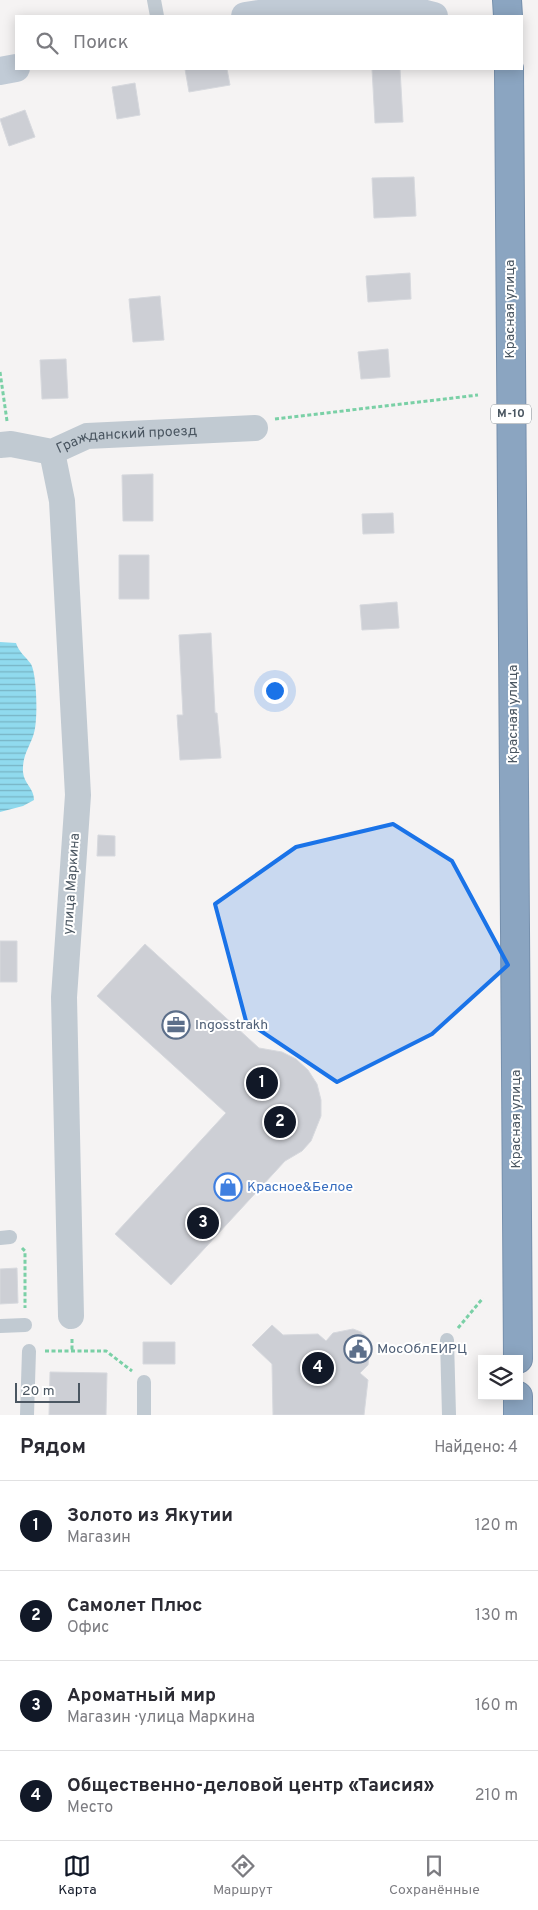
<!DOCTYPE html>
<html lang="ru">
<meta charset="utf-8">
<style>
body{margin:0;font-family:Overpass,sans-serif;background:#f7f7f7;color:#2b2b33}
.controls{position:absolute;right:15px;bottom:15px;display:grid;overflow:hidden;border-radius:0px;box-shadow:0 2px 12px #0003}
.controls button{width:45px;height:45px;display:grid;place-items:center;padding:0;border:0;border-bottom:1px solid #e1e1e2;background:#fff;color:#2b2b33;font:25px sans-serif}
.scale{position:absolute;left:15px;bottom:12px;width:65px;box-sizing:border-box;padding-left:5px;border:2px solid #4a5661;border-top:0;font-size:14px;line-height:18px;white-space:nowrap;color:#4a5661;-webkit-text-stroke:4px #fff;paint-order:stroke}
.you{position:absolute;left:274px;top:690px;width:18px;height:18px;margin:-12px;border:4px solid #fff;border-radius:50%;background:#1a73e8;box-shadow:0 0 0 8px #1a73e833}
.badge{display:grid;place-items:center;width:32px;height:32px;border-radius:50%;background:#111827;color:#fff;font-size:16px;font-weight:700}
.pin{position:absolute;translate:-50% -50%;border:2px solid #fff;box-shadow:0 1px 5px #0006}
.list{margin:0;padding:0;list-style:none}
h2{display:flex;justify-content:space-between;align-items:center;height:65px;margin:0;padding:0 20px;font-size:21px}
h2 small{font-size:16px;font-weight:400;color:#7c7c81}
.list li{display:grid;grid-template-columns:32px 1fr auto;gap:15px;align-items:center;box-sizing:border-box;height:90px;padding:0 20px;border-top:1px solid #e1e1e2}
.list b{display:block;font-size:19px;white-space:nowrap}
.list p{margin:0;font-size:16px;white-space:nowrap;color:#7c7c81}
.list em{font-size:16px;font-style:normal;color:#7c7c81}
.icon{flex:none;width:28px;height:28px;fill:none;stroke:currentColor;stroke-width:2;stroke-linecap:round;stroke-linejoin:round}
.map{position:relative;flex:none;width:538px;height:1415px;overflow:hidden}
.search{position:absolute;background:#fff;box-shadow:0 2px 12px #0003;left:15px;right:15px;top:15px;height:55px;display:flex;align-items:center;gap:12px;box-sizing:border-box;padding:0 18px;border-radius:0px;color:#7c7c81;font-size:19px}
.sheet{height:425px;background:#fff}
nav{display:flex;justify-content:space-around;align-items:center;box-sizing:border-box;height:70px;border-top:1px solid #e1e1e2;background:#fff;font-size:14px;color:#7c7c81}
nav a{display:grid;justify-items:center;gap:2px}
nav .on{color:#111827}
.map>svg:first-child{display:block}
.water{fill:url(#water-rules)}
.building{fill:#cdcfd5;stroke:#d7d9de}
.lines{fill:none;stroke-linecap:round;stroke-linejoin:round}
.highway-casing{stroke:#7690ad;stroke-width:30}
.path{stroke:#7ad0a6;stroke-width:3;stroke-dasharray:4 2.5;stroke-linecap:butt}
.lane{stroke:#c1cad2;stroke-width:14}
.street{stroke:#c1cad2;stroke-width:26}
.secondary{stroke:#c1cbd6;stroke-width:28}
.highway{stroke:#8ba5c1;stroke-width:28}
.marked{fill:#1a73e8;fill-opacity:0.2;stroke:#1a73e8;stroke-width:4;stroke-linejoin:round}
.labels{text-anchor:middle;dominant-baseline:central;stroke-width:4;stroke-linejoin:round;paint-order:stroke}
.shield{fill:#fff;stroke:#808990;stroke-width:1}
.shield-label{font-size:12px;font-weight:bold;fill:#4a5661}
.street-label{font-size:14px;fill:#4a5661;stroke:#fff}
.service-label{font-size:14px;fill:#4e5e75;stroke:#fff;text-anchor:start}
.shop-label{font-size:14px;fill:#366cbe;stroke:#fff;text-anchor:start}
</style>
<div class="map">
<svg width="538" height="1415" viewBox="0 0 538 1415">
<defs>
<pattern id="water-rules" width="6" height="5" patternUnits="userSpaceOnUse" patternTransform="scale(1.25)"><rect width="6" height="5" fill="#90daee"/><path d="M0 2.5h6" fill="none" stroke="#78b4c4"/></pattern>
</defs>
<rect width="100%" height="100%" fill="#f5f3f3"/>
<path class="water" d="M0,642l16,1c3,9 9,13 15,21 6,11 7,56 3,69 -4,14 -12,22 -11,39 1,12 11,16 11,28l-11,6 -23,6z"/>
<path class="building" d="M185,69h42l3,16 -41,7z
M372,69h28l3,53 -28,1z
M135,83l5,32 -23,4 -5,-32z
M25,110l10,27 -26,9 -9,-27z
M414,177l2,39 -42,2 -2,-40z
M410,273l1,26 -43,3 -2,-26z
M160,296l4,44 -31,2 -4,-43z
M388,349l2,28 -29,2 -3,-27z
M66,359l2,39 -26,1 -2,-39z
M153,474v47h-30l-1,-46z
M393,513l1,20 -31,1 -1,-20z
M119,555h30v44h-30z
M397,602l2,26 -37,2 -2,-25z
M211,633l4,80h2l4,45 -41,2 -3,-45h6l-4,-80z
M98,835l17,1v20h-18z
M0,941h17v41h-17z
M145,944l114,104 23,4 14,7 12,11 9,14 4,16v16l-10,25 -9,10 -17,10 -114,124 -56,-51 111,-121 -129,-117z
M17,1268l1,35 -18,1v-35z
M272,1325l11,10 35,-1 8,7 7,-8 20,-4 8,3 7,6 2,7 -2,20 -8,8 8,7 -4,35h-91l-1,-51 -20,-19z
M143,1342h32v22h-32z
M50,1372l57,1 -1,42h-57z"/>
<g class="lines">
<g class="highway-casing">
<path id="highway" d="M507,0l1,16
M509,69l9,1290
M518,1396v19"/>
</g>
<path class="path" d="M0,372l7,49
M275,419l203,-24
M22,1248l3,3v57
M458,1328l25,-30
M72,1339v12
M45,1351h61l26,20"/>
<path class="lane" d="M154,0l3,16
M0,1238l10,-1
M0,1326l25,-1
M447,1340l2,75
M144,1382v33
M27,1415l2,-64"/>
<g class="street">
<path id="s1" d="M0,445l11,-1 41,8 35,-16 168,-8"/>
<path d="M52,452l10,49 16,294 -14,202 7,319"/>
</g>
<path class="secondary" d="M377,2l57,14
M245,16l57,-8 85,-8
M0,71l16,-3"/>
<use href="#highway" class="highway"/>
</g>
<path class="marked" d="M393,824l59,37 56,104 -76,69 -95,48 -91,-61 -31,-117 81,-57z"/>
<defs>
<g id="office-ring" transform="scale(1.4375)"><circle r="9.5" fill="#fff" stroke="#5c6f8a" stroke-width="1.5"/><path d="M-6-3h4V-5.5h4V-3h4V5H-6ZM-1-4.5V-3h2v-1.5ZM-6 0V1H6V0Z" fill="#5c6f8a"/></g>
<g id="shop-ring" transform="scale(1.4375)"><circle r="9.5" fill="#fff" stroke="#3f7fe0" stroke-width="1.5"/><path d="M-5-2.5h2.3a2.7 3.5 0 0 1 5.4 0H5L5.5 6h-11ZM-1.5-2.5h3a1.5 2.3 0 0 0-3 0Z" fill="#3f7fe0"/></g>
<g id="civic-ring" transform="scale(1.4375)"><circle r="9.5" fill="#fff" stroke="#5c6f8a" stroke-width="1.5"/><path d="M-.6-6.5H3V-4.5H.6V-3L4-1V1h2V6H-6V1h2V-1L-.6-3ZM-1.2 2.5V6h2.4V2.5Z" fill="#5c6f8a"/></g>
</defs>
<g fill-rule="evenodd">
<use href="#office-ring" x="176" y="1025"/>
<use href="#shop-ring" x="228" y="1187"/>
<use href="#civic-ring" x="358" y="1349"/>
</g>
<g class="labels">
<rect class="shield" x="491" y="404.5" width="40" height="19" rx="4"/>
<g class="shield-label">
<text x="511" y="414">М-10</text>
</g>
<g class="street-label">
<text transform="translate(510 309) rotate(-90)">Красная улица</text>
<text stroke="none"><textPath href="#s1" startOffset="130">Гражданский проезд</textPath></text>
<text transform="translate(513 714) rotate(-90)">Красная улица</text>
<text transform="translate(72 884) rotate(-86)">улица Маркина</text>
<text transform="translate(516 1119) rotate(-90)">Красная улица</text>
</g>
<g class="service-label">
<text x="195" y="1025">Ingosstrakh</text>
<text x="377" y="1349">МосОблЕИРЦ</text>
</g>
<g class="shop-label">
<text x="247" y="1187">Красное&amp;Белое</text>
</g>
</g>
</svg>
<div class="controls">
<button><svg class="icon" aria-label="layers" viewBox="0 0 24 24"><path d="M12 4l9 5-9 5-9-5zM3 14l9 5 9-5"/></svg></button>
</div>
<div class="scale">20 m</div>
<div class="you"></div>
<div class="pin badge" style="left:262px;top:1083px">1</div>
<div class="pin badge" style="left:280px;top:1122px">2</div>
<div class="pin badge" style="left:203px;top:1223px">3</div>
<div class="pin badge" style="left:318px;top:1368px">4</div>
<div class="search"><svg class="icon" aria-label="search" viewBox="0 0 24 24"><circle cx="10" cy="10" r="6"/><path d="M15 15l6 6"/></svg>Поиск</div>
</div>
<section class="sheet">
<h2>Рядом<small>Найдено: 4</small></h2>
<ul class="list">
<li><span class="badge">1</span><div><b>Золото из Якутии</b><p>Магазин</p></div><em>120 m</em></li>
<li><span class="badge">2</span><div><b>Самолет Плюс</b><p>Офис</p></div><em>130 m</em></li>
<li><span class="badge">3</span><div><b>Ароматный мир</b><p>Магазин · улица Маркина</p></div><em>160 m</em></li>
<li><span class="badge">4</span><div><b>Общественно-деловой центр «Таисия»</b><p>Место</p></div><em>210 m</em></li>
</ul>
</section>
<nav>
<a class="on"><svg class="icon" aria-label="map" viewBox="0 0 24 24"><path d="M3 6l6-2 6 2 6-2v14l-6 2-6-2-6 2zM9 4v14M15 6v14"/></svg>Карта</a>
<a><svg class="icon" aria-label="directions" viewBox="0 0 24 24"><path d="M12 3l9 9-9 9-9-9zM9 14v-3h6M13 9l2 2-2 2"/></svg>Маршрут</a>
<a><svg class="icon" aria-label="saved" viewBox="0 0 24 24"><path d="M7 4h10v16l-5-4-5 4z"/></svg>Сохранённые</a>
</nav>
